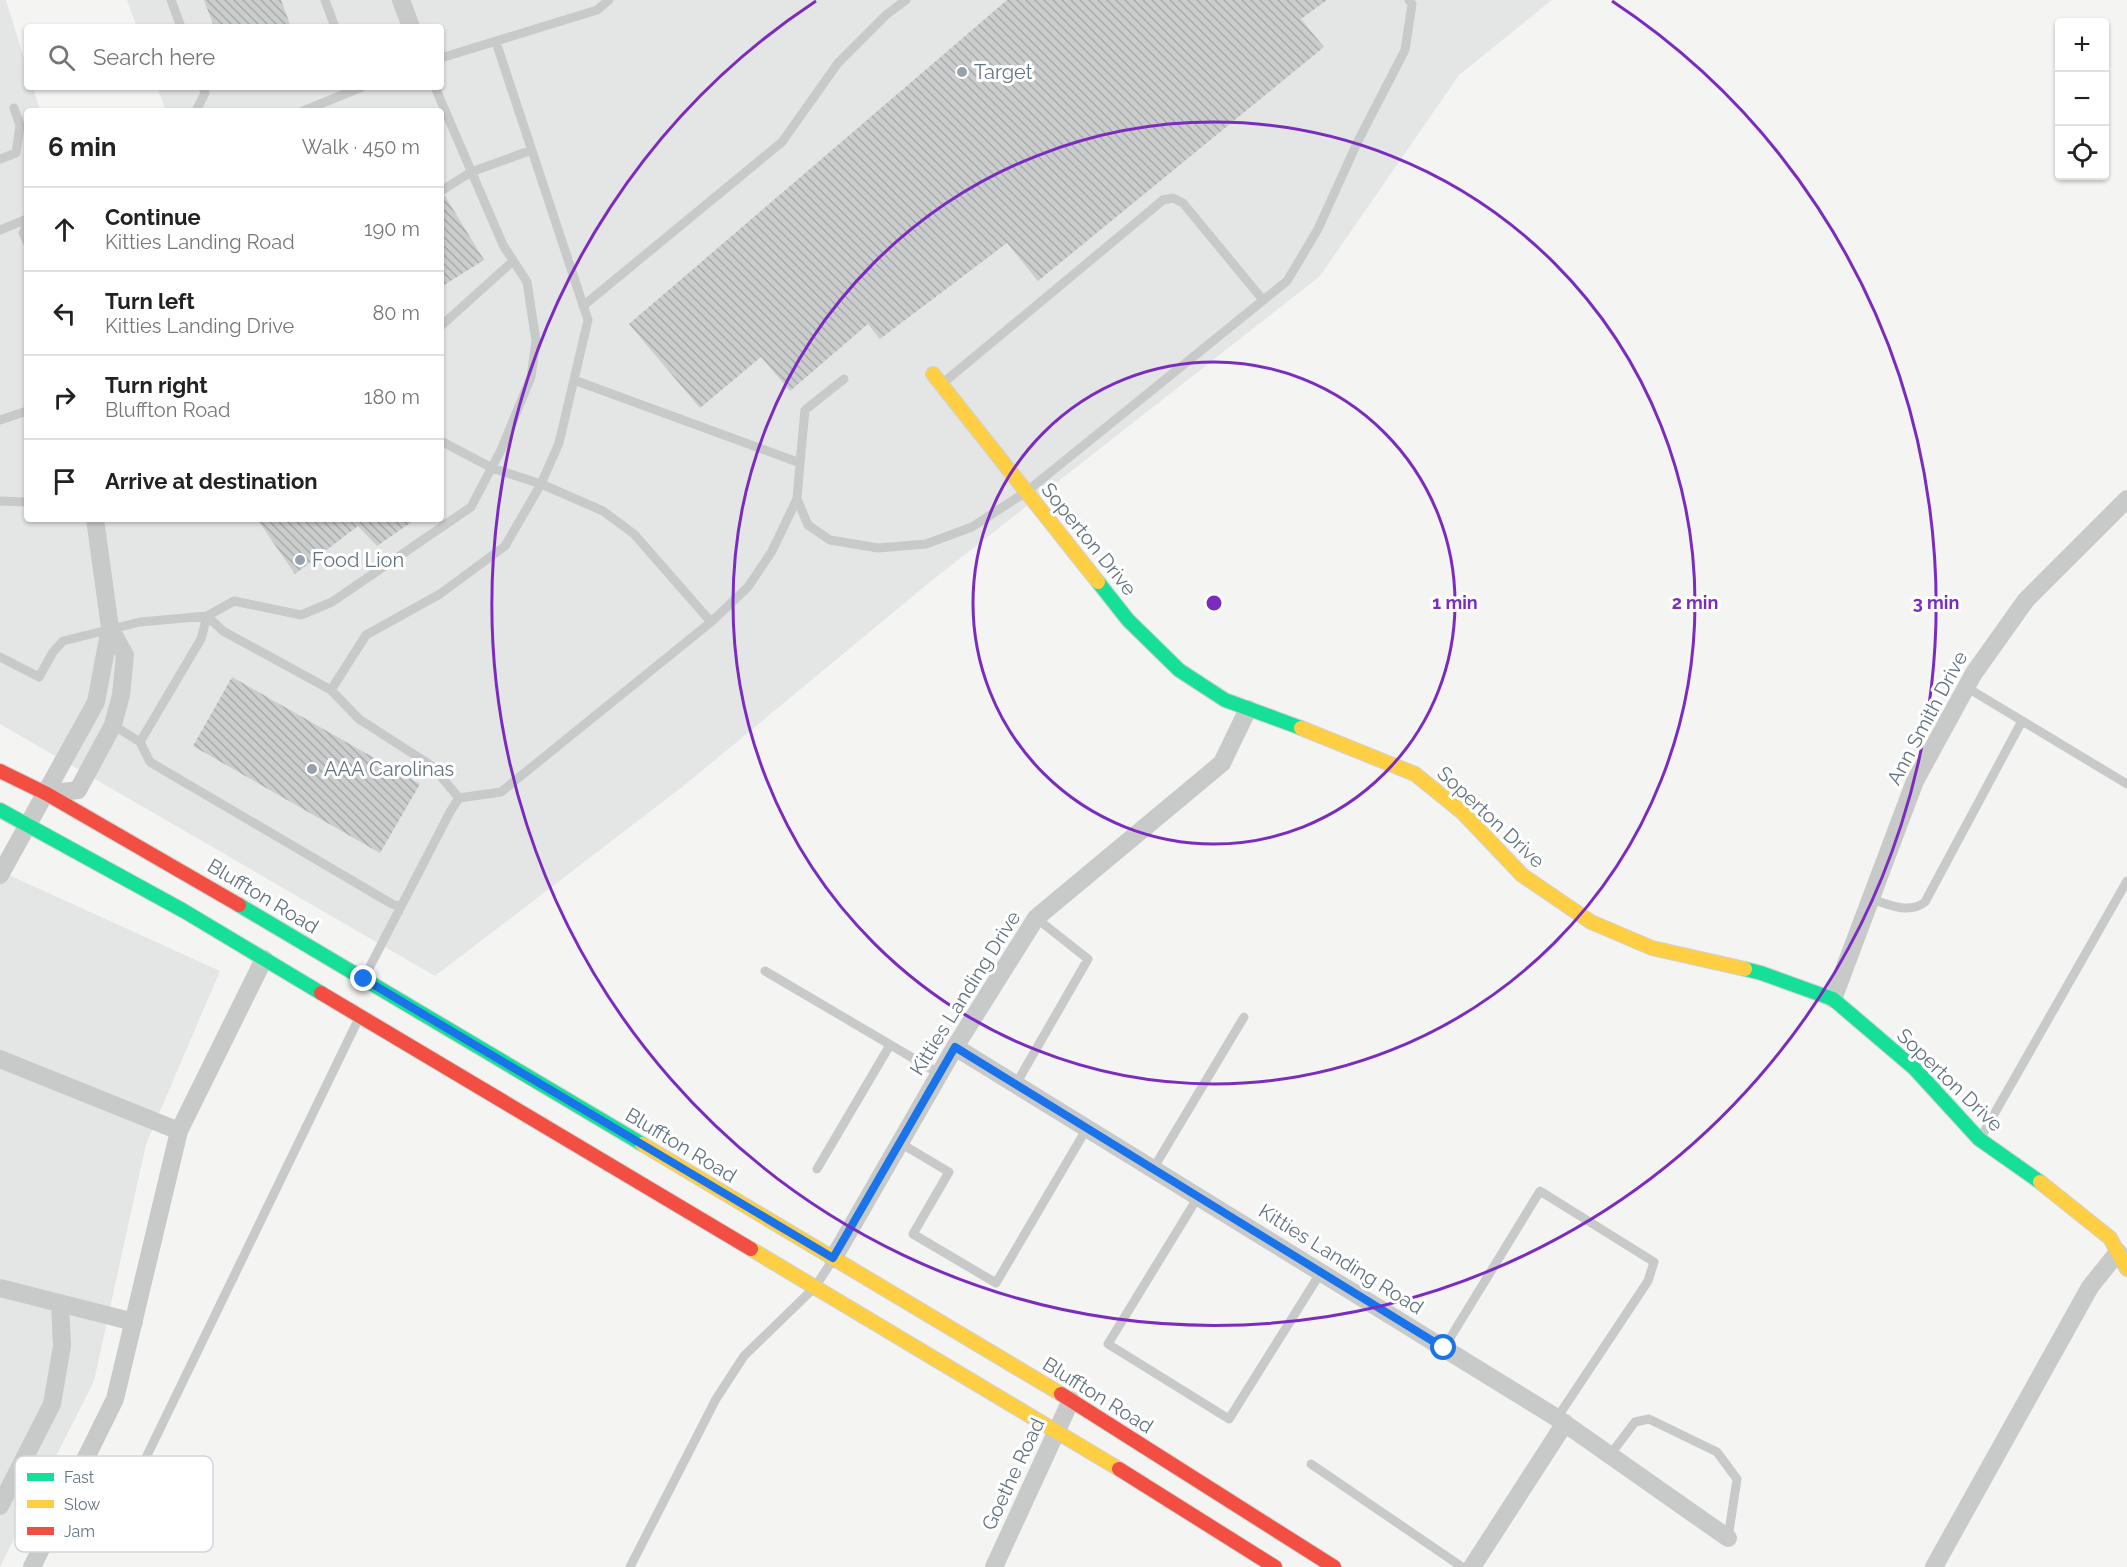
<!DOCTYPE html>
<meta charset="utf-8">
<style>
body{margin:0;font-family:Raleway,sans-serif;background:#f6f6f6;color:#222}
.controls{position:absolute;right:18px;top:18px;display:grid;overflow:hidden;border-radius:6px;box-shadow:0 2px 4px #0004}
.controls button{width:54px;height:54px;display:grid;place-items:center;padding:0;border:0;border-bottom:2px solid #e0e0e0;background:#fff;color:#222;font:30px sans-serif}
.stop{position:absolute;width:18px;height:18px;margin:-14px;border:4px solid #1a73e8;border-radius:50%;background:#fff}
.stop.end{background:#1a73e8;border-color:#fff;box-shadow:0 2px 6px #0008}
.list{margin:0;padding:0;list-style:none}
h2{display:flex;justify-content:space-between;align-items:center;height:78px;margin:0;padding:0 24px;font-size:26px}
h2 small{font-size:20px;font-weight:400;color:#767676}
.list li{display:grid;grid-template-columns:39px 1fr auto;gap:18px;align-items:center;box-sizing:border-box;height:84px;padding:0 24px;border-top:2px solid #e0e0e0}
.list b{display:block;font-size:22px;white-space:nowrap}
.list p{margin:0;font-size:20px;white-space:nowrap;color:#767676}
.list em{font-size:20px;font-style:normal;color:#767676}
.icon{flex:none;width:33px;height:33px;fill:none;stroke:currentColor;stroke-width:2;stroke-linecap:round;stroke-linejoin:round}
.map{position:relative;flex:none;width:2127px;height:1567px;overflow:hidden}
.search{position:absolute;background:#fff;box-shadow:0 2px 4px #0004;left:24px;top:24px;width:420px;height:66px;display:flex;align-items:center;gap:15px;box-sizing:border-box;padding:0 21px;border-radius:6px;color:#767676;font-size:22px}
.panel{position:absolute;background:#fff;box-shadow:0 2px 4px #0004;left:24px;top:108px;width:420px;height:414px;border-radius:6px}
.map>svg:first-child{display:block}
.built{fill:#e4e6e5}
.building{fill:url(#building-back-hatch)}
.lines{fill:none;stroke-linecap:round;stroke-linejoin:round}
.fast-casing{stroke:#d0d1d2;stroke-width:16}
.slow-casing{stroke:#d0d1d2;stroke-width:16}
.jam-casing{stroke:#d0d1d2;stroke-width:16}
.lane{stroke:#c8caca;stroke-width:9}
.street{stroke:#c8caca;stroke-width:18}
.fast{stroke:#16e098;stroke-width:14}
.slow{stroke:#ffcf43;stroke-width:14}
.jam{stroke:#f24e42;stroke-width:14}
.route{stroke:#1a73e8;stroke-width:8}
.ring{fill:none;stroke:#7b2cbf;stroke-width:3}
.poi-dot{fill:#96a1a9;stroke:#fff;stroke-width:2}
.labels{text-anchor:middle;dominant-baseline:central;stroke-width:6;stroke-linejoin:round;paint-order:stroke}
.poi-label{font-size:20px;fill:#647582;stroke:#fff;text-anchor:start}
.street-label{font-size:20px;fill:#647582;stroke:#fff}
.key{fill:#fff;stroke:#d0d6da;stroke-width:1.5}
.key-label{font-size:16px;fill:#647582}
.centre{fill:#7b2cbf;stroke:#fff;stroke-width:3}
.ring-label{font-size:18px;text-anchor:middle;font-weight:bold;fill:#7b2cbf;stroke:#fff;stroke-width:6;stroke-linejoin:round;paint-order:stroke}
</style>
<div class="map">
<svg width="2127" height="1567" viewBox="0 0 2127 1567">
<defs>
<pattern id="building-back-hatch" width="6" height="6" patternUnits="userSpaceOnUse" patternTransform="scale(1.5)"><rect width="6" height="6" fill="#cbcdcd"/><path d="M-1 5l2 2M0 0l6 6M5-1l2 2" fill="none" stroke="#a8abac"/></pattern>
</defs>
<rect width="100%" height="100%" fill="#f4f4f2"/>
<path class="built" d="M0,0h6l21,68v19h6l7,24h-13v408h414v-408h-275l-9,-24h284v-60h-304l-10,-27h1425l-93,75 -139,201 -390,306 -244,202 -251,192 -435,-252z
M0,871l220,100 -74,173 -52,237 -94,186z"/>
<path class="building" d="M204,0h77l10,27h-77z
M1007,0h320l-26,19 23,28 -286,234 -31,-38 -127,96 -12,-15 -78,67 -29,-34 -61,51 -71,-84z
M445,196l39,64 -43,27v-89z
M257,519h159l-39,27 -19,-20 -63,48z
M232,677l188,107 -40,69 -187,-107z"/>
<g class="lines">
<g class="fast-casing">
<path id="fast" d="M1098,582l30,38 51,50 46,30 76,28
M0,810l184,101 137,82
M239,905l403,239
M1745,969l16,4 72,26 82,70 64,70 61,43"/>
</g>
<g class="slow-casing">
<path id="slow" d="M933,374l165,208
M1301,728l114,46 47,38 60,63 69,47 61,26 93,21
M642,1144l419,250
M2040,1182l70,56 17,31
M751,1249l368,220"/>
</g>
<g class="jam-casing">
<path id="jam" d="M0,771l47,23 192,111
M321,993l430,256
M1061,1394l273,173
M1119,1469l156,98"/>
</g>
<path class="lane" d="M171,0l10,27
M325,0l10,27
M441,58l156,-48 12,-10
M196,111l9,-18 -2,-6
M303,111l59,-24
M0,159l16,-6 4,-28 -6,-17
M441,191l30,-19 61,-22
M27,225l-4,8 4,9
M0,230l27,-11
M583,306l199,-164 56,-79 48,-48 20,-15
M441,326l72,-65
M574,380l226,83 -3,36 11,26 22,15 48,8 48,-4 46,-17 54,-35 261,-211 31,-52 40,-88 47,-91 7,-46 -3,-4
M943,383l220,-183 10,-2 10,5 80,97
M0,420l27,-9
M441,441l51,27 49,16 62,27 31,23 77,88
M800,463l5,-53 39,-31
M0,501l27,1
M0,657l39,20 14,-25 10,-11 77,-19 67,-6 16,15 108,59 35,-55 74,-41 65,-48 36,-62 18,-41 29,-123 -92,-278
M1966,687l161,97
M331,690l28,29 73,47 27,32
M113,725l27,17 10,20 242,142 9,3
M140,742l61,-103 6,-23 27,-15 67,14 31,-13 139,-95 30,-57 30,-73 5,-36 -9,-59 -24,-37 -68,-158
M1871,899c18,5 37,16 54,3l97,-181
M765,971l175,103
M365,976l85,-164 9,-14 42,-6 210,-170 37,-35 24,-36 25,-52
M1016,1084l72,-125 -52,-41
M1981,1137l146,-256
M900,1143l49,29 -36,62 83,49 91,-155
M817,1169l73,-124
M1153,1169l91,-152
M1198,1197l-90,147 121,75 92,-147
M1444,1348l96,-157 114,71 -6,19 -91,137
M1610,1455l25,-33 14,-3 68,33 20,27 -9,59
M1311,1464l151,103
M139,1472l220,-454
M630,1567l86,-168 28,-43 71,-69 17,-26"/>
<path class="street" d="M401,0l10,27
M47,794l31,-4 35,-65 8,-30 4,-40 -15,-27 -15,-109
M0,875l96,-173 14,-74
M1833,999l82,-218 59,-108 52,-73 101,-101
M955,1047l602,371 171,120
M0,1059l179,72
M833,1259l122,-212 81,-129 186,-155 26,-54
M0,1288l134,34
M0,1506l52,-102 10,-58 -2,-43
M32,1567l83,-168 64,-268 85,-172
M994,1567l77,-167
M1472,1567l93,-144
M1934,1567l156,-280 28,-35"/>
<use href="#fast" class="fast"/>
<use href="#slow" class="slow"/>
<use href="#jam" class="jam"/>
</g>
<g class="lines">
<path class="route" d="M364,979l469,279 122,-211 489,301"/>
</g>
<g class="ring">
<circle cx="1214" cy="603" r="241"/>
<circle cx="1214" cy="603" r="481"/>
<path d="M1612 1A722 722 0 1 1 816 1"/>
</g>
<g class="poi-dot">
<circle cx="962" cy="72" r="6"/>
<circle cx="300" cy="560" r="6"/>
<circle cx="312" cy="769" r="6"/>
</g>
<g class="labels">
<g class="poi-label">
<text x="974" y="72">Target</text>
<text x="312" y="560">Food Lion</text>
<text x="324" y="769">AAA Carolinas</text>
</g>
<g class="street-label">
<text transform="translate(1089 539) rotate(51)">Soperton Drive</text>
<text transform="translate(1927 718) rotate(-62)">Ann Smith Drive</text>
<text transform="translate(1491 817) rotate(43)">Soperton Drive</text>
<text transform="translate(263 896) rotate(31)">Bluffton Road</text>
<text transform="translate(965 993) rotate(-58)">Kitties Landing Drive</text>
<text transform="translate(1950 1080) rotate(44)">Soperton Drive</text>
<text transform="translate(681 1145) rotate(31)">Bluffton Road</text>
<text transform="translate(1341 1259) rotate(32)">Kitties Landing Road</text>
<text transform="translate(1098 1395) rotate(32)">Bluffton Road</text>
<text transform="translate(1013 1474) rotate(-65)">Goethe Road</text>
</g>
</g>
<rect x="15" y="1456" width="198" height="96" rx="9" class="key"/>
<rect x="27" y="1473" width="27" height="8" fill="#16e098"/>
<rect x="27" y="1500" width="27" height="8" fill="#ffcf43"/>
<rect x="27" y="1527" width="27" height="8" fill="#f24e42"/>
<g class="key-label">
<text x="64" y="1483">Fast</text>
<text x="64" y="1510">Slow</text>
<text x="64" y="1537">Jam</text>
</g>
<circle cx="1214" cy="603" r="9" class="centre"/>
<g class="ring-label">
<text x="1455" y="609">1 min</text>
<text x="1695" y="609">2 min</text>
<text x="1936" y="609">3 min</text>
</g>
</svg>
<div class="controls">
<button>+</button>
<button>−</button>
<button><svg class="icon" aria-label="locate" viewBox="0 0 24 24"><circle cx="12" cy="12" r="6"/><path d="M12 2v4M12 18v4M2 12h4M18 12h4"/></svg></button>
</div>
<div class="stop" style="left:1444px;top:1348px"></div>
<div class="stop end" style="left:364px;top:979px"></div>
<div class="search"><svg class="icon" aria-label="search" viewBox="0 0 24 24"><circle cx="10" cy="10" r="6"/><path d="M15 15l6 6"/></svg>Search here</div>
<section class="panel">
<h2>6 min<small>Walk · 450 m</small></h2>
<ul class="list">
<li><svg class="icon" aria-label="ahead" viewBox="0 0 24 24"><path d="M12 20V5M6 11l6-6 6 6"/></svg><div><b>Continue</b><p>Kitties Landing Road</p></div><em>190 m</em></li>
<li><svg class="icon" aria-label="left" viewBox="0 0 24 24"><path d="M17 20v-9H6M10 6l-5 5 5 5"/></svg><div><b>Turn left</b><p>Kitties Landing Drive</p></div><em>80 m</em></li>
<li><svg class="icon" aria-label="right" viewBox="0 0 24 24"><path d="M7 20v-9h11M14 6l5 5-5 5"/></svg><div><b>Turn right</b><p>Bluffton Road</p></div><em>180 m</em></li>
<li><svg class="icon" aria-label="arrive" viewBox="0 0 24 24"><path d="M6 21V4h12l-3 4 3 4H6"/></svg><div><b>Arrive at destination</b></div></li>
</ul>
</section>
</div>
